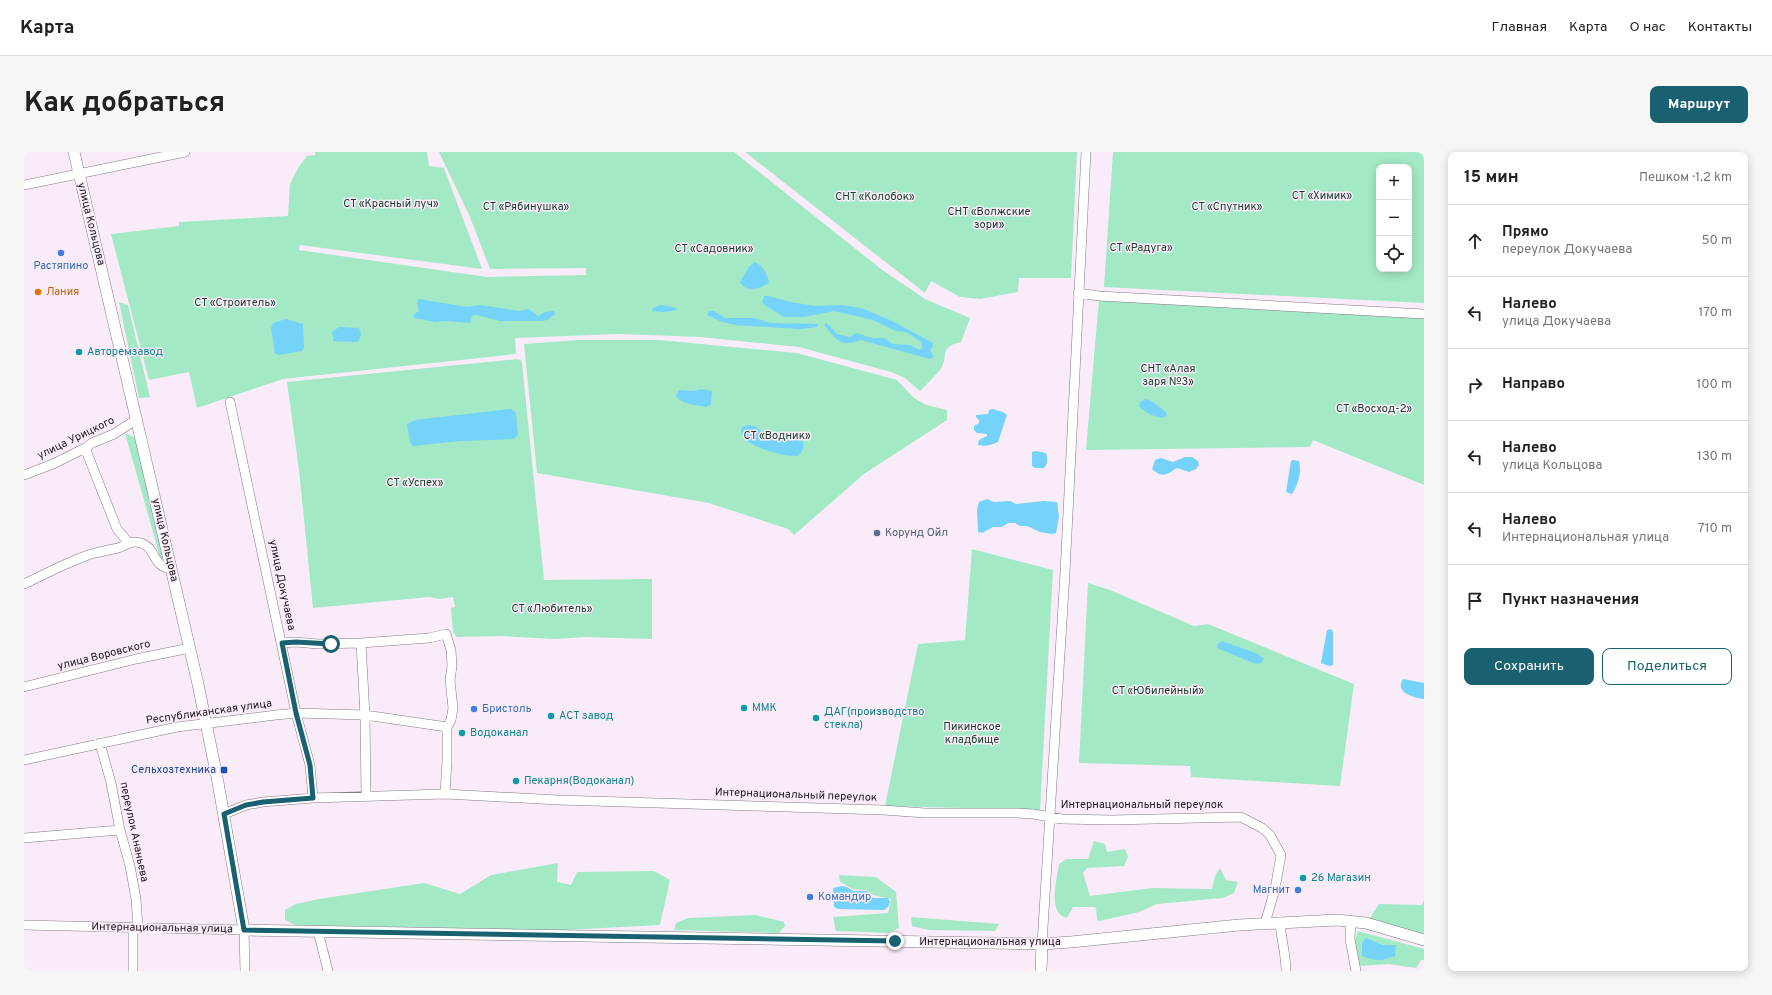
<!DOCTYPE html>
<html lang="ru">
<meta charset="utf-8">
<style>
body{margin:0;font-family:Overpass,sans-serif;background:#f6f6f6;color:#202124}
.controls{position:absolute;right:12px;top:12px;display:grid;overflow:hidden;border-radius:8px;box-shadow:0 2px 10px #0003}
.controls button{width:36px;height:36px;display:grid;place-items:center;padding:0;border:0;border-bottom:1px solid #e0e0e0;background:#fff;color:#202124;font:20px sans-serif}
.stop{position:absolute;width:12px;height:12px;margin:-9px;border:3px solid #196171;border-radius:50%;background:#fff}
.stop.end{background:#196171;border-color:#fff;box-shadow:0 1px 4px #0008}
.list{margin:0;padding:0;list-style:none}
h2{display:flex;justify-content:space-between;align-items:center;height:52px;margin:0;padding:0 16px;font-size:17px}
h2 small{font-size:13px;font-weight:400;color:#757577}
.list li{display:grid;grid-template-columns:26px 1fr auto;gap:12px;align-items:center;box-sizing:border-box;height:72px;padding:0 16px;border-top:1px solid #e0e0e0}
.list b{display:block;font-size:15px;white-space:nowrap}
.list p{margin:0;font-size:13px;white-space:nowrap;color:#757577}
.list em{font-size:13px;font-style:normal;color:#757577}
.actions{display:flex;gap:8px;padding:12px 16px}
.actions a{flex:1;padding:9px 0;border:1px solid #196171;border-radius:8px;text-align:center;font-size:14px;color:#196171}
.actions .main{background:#196171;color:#fff}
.icon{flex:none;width:22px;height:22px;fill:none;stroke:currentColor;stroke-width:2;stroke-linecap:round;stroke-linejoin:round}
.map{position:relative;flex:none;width:1400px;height:819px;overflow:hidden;border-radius:8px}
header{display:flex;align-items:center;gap:24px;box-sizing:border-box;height:56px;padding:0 20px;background:#fff;border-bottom:1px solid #e0e0e0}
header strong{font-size:19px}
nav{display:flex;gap:22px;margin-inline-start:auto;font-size:14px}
.intro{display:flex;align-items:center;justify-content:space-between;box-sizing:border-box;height:96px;padding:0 24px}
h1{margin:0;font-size:28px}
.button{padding:10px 18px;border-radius:8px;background:#196171;color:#fff;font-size:14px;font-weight:700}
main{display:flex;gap:24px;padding:0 24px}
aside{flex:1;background:#fff;border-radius:8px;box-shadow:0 2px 10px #0003}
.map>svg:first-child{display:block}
.green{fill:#a3e9c5;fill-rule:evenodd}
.water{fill:#75d2f9}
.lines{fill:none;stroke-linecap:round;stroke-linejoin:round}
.minor-casing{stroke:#837883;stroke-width:10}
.major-casing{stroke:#837883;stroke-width:12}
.minor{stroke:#fff;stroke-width:9}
.major{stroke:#fff;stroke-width:11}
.route{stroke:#196171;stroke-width:5}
.shop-dot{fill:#3f7fe0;stroke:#f9ecf8;stroke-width:1.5}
.food-dot{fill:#e8710a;stroke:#f9ecf8;stroke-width:1.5}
.culture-dot{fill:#0f9aa8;stroke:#f9ecf8;stroke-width:1.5}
.service-dot{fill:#5c6f8a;stroke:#f9ecf8;stroke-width:1.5}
.transit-dot{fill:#1a4fb4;stroke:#f9ecf8;stroke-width:1.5}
.labels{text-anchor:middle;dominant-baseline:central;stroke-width:3;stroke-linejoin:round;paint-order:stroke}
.park-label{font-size:11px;fill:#153b2a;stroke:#f9ecf8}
.street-label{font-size:11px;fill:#1c181c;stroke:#f9ecf8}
.shop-label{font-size:11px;fill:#366cbe;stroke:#f9ecf8;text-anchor:start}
.food-label{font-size:11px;fill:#c56008;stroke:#f9ecf8;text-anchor:start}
.culture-label{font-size:11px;fill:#0d838f;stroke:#f9ecf8;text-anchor:start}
.service-label{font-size:11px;fill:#4e5e75;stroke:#f9ecf8;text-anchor:start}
.transit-label{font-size:11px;fill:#164399;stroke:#f9ecf8;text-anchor:end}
</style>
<header>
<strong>Карта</strong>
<nav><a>Главная</a><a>Карта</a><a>О нас</a><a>Контакты</a></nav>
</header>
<div class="intro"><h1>Как добраться</h1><a class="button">Маршрут</a></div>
<main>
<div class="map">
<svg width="1400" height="819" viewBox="0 0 1400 819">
<rect width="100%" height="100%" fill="#f9ecf8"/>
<path class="green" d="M291,0h112l2,14 15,2 38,101 -182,-24 -1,5 188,27 99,-2v-7l-96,1 -20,-52 -31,-65h295l147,117 44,30 45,19 -9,24c-24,6 -11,14 -21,28 -6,7 -13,14 -20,21l-15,-13 -14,-6 -92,-25 -99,-10 -81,-3 -104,4 1,16 -233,25 -86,29 -8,-36 -40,8 -38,-146 68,-8v-4l109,-6 2,-32 8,-16 9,-12 8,-1z
M721,0h332l-6,126h-52l-1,14 -38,7 -20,-2 -29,-16 -6,12z
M1089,0h311v151l-320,-16zM1355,15h30v102h-30z
M1075,147l325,16v170l-111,-45 -3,7 -224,3z
M95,150l9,3 22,92 -11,1z
M555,188h80l138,13 100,27 17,18 12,7 21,5v10l-83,54 -70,61 -6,-6 -79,-26 -172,-30 -13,-129z
M493,207l4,1 1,3 22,217 108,-1v60l-67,-2 -30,2 -55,-3 -43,1 -4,-5 -2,-24 4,-1 -2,-10 -13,2 -11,-2 -116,11 -14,-138 -12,-88z
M101,281l11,5 30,124 -6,-5z
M948,397l81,21 -13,240 -155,-4 33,-162 47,-4z
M1064,431l22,7 84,36 14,-2 146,60 -14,102 -149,-9 -1,-11 -111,-3z
M1070,689l11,3 2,8 18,-3 3,8 -4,9 -37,2 -4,5 7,23 62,-8 60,1 3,-13 5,-8 6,12 12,2 -4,11 -11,5 -66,6 -18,8 -40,9 -2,-1 -1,-12 -2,-1h-21l-6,11c-20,-3 -10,-40 -8,-54l7,-5h22z
M534,711l-1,19 14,3 6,-13 77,-1 16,9 -10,45 -95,5 -270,-5 -10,-5v-10l11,-6 23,-5 105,-16 36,11 31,-19z
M815,723l37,2 20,15 3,36 -11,5 -52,-2 -3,-14 55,-4 3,-14 -18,-4 -7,-5 -13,-1 -13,-7z
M1400,748v38l-56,-17 11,-17 43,1z
M732,763l28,7 1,4 -6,7 -105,-3 2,-7 12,-5z
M887,765l88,7 -4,7 -67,-1 -16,-4z
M1334,779l66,18v11h-3l-5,8 -28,-4 -29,2 -6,-20z"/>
<path class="water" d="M731,110c8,4 12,11 14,20 -8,8 -23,10 -29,0l9,-15z
M740,144h4l23,6 24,4 26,-1 20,3 29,12 43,23v3l-3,4 4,7 -4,2 -69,-19c-22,8 -24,-1 -37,-15l2,-2 3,2 8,9 13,3 6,-4 16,5h12l9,6 17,1 9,5 3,-2v-6l-16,-10 -10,-1 -23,-11 -39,-9 -30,6h-20l-18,-11 -4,-4z
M395,147l48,8 13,-2 39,6 10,-2 9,7 7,-4 9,-1 1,3 -8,6 -5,1h-42l-23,-6 -5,1 -2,7 -25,-2 -10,1 -21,-4v-4l5,-3 -2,-9z
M637,153l16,3 -1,2 -12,2 -12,-1 1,-3z
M685,159h5l11,7h28l18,5 47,1 -1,3 -17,2 -64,-4 -14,-3 -15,-7z
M262,167l17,5 1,23 -2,4 -24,4 -3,-2 -4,-25 2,-5z
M315,175l20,1 2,6 -2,6 -3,2 -22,-1 -2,-9z
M677,237l11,2 -1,13 -4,3c-9,-2 -25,-2 -31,-11l3,-6 15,1z
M1122,247l7,3 14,11 -1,3 -4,2c-9,-2 -17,-5 -23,-12l1,-4z
M487,257l5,4 2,22 -4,4 -54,2 -47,5 -3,-4 -3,-18 8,-4z
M968,257l11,3 4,3 -9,27c-7,3 -13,5 -20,3l1,-5 8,-4v-2l-10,-1 -3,-3v-4l5,-3v-3l-3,-3v-2l12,-1 1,-4z
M725,273l6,1c10,11 32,10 47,14 3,7 1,11 -4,16 -15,1 -40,-7 -52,-16 -2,-2 -4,-6 -5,-8l1,-5z
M1011,299l11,2c2,5 2,10 -2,15h-9l-3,-2v-14z
M1161,305h7l6,4 1,4 -3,4 -7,3 -12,-4c-10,6 -14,11 -25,1l3,-9 6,-2 12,4z
M1269,308l6,1c3,11 -1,24 -7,33l-6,-2 5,-31z
M963,347l7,3 16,-1 6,3 28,-3 13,1 2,15 -3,16 -4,1 -12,-2 -13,-6h-7l-5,-3h-7l-6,4h-9l-11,6 -4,-1 -1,-23 2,-7z
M1307,477l2,3v33l-4,1 -8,-3 6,-33z
M1198,489l36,13 6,5 -2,3 -3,2 -6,-1 -36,-15 1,-4z
M1379,527l21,4v16c-10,-1 -30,-7 -21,-20z
M818,734l5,1 6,4h14l4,6 3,1h14l2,4 -2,5 -4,3 -46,-1 -4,-2 -1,-19z
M1342,786l17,7h13l-1,11c-4,1 -9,3 -13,4 -5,1 -15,-2 -20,-4v-13z"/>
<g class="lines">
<g class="minor-casing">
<path id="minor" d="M0,33l161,-33
M1054,141l21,3 325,18
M206,250l66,311 14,52 3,33
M61,296l32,81 11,13
M0,323l29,-11 32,-16 7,-5 22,-9 23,-15
M0,432c21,-10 42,-21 64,-29 10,-3 20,-5 30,-7 10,-3 11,-8 23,-5 16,5 10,23 30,26
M257,491l15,-1 22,2 43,-1 68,-5 17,-4 5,16 1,16 -2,14 3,28 -2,12 -4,7v34l-2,33
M337,491l4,72 1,81
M0,535l112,-28 54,-11
M76,591l11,40 9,47 10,36 6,33 2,28
M0,608l153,-33 99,-12 20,-2 69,2 82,12
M200,662l22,-9 17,-3 50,-4 132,-4 113,6 325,10 42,3h91l17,1 29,5 50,1 129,-3 21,11 8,7 11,20 -6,34 -10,34
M0,686l96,-8
M1327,769l-1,18 6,32
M1256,770c1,17 6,32 6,49
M0,773l220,5 1,41
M294,779l10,40
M1018,792l23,-371 21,-421
M109,819v-44"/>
</g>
<g class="major-casing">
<path id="major" d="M50,0l124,532 19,93 27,153 798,14 29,-2 168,-17 98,-5 29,3 58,17
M1017,819l1,-27"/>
</g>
<use href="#minor" class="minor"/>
<use href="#major" class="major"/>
</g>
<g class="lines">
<path class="route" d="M307,492l-35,-2 -14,1 14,70 14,52 3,33 -50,4 -17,3 -22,9 20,116 651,11"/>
</g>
<g class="shop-dot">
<circle cx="37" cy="101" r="4"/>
<circle cx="450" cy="557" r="4"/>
<circle cx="1274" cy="738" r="4"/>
<circle cx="786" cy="745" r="4"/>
</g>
<circle class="food-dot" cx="14" cy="140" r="4"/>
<g class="culture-dot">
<circle cx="55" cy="200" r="4"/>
<circle cx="720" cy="556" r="4"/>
<circle cx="527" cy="564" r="4"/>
<circle cx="792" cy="566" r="4"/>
<circle cx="438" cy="581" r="4"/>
<circle cx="492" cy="629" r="4"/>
<circle cx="1279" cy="726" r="4"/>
</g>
<circle class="service-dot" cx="853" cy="381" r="4"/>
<rect class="transit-dot" x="196" y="614" width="8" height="8" rx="2"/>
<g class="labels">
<g class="park-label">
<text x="1298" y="44">СТ «Химик»</text>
<text x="851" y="45">СНТ «Колобок»</text>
<text x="367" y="52">СТ «Красный луч»</text>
<text x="502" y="55">СТ «Рябинушка»</text>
<text x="1203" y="55">СТ «Спутник»</text>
<text x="965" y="60">СНТ «Волжские<tspan x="965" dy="13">зори»</tspan></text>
<text x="1117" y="96">СТ «Радуга»</text>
<text x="690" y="97">СТ «Садовник»</text>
<text x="211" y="151">СТ «Строитель»</text>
<text x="1144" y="217">СНТ «Алая<tspan x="1144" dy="13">заря №3»</tspan></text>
<text x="1350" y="257">СТ «Восход-2»</text>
<text x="753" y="284">СТ «Водник»</text>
<text x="391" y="331">СТ «Успех»</text>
<text x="528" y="457">СТ «Любитель»</text>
<text x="1134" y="539">СТ «Юбилейный»</text>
<text x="948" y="575">Пикинское<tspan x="948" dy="13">кладбище</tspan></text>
</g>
<g class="street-label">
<text transform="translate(67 72) rotate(76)">улица Кольцова</text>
<text transform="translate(52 286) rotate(-26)">улица Урицкого</text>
<text transform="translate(141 388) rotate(77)">улица Кольцова</text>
<text transform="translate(258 433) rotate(78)">улица Докучаева</text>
<text transform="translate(80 503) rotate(-14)">улица Воровского</text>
<text transform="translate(185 560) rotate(-8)">Республиканская улица</text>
<text transform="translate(772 643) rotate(2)">Интернациональный переулок</text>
<text x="1118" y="653">Интернациональный переулок</text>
<text transform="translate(110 680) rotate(78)">переулок Ананьева</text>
<text transform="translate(138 776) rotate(1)">Интернациональная улица</text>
<text x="966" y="790">Интернациональная улица</text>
</g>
<g class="shop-label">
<text x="37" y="114" text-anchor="middle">Растяпино</text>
<text x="458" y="557">Бристоль</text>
<text x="1266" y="738" text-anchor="end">Магнит</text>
<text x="794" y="745">Командир</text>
</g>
<g class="food-label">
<text x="22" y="140">Лания</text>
</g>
<g class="culture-label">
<text x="63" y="200">Авторемзавод</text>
<text x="728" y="556">ММК</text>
<text x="800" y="560">ДАГ(производство<tspan x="800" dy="13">стекла)</tspan></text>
<text x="535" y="564">АСТ завод</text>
<text x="446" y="581">Водоканал</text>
<text x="500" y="629">Пекарня(Водоканал)</text>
<text x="1287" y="726">26 Магазин</text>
</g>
<g class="service-label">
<text x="861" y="381">Корунд Ойл</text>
</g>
<g class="transit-label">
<text x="192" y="618">Сельхозтехника</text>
</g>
</g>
</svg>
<div class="controls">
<button>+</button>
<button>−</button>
<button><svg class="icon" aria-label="locate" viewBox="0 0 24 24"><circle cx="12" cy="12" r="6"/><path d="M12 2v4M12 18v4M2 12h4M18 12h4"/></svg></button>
</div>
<div class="stop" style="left:307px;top:492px"></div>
<div class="stop end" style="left:871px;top:789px"></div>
</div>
<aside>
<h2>15 мин<small>Пешком · 1.2 km</small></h2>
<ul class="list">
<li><svg class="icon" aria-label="ahead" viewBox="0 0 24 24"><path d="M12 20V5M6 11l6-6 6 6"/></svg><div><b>Прямо</b><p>переулок Докучаева</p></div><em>50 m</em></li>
<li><svg class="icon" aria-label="left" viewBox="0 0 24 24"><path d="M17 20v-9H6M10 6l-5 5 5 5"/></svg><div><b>Налево</b><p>улица Докучаева</p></div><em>170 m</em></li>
<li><svg class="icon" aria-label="right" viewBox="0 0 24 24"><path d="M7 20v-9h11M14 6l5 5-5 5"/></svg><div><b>Направо</b></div><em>100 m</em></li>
<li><svg class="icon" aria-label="left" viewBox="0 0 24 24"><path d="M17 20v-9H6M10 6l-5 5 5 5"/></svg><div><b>Налево</b><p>улица Кольцова</p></div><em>130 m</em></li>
<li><svg class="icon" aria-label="left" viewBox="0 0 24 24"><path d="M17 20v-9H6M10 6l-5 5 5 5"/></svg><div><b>Налево</b><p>Интернациональная улица</p></div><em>710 m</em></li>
<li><svg class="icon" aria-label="arrive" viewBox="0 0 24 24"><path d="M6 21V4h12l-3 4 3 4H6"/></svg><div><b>Пункт назначения</b></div></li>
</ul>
<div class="actions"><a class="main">Сохранить</a><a>Поделиться</a></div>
</aside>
</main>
